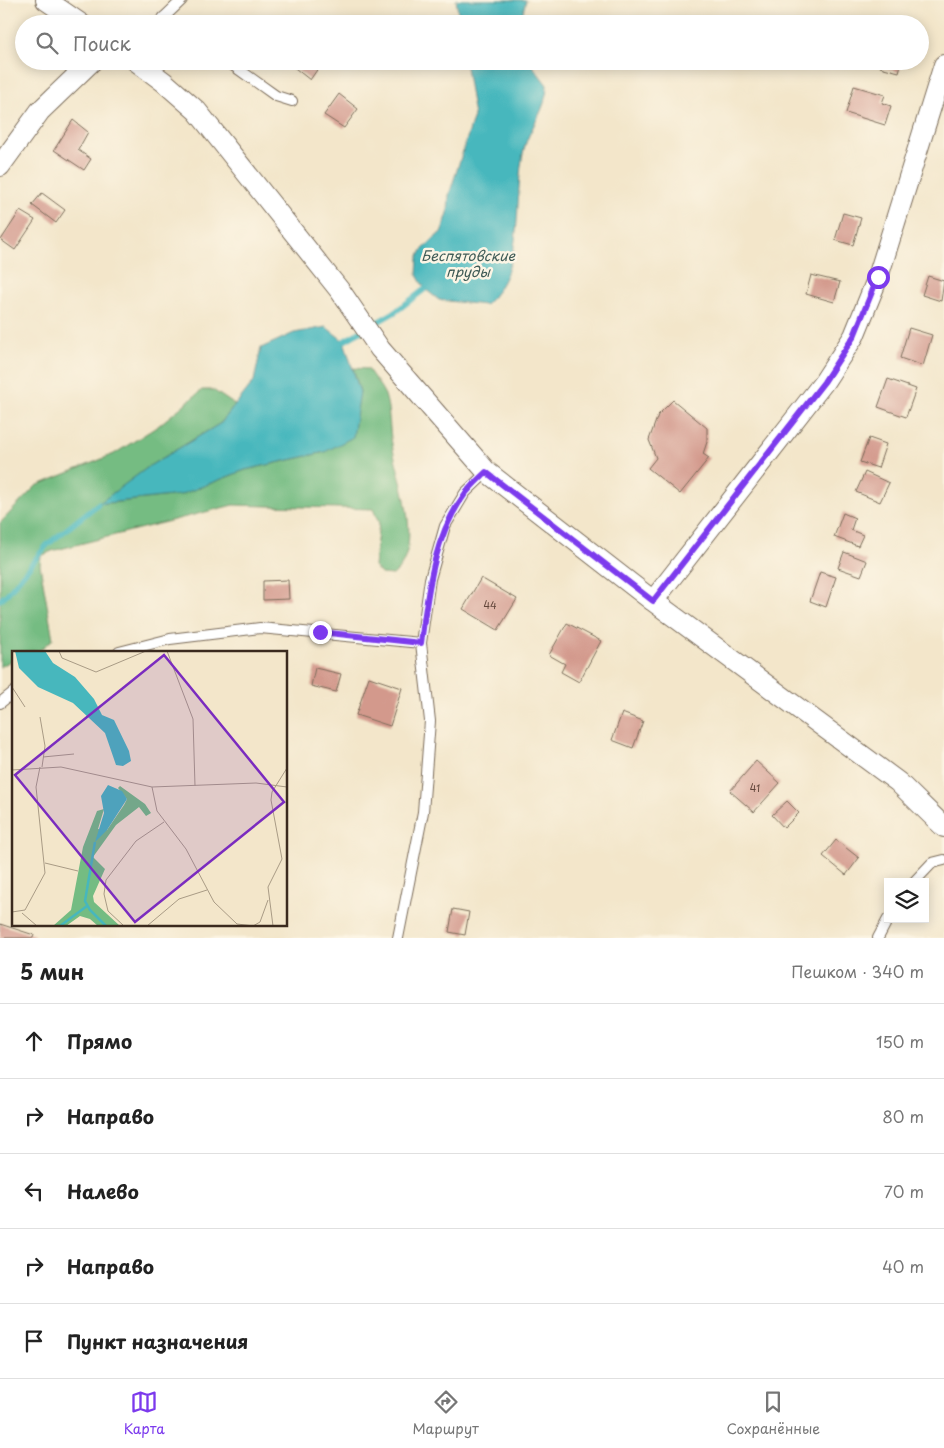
<!DOCTYPE html>
<html lang="ru">
<meta charset="utf-8">
<style>
body{margin:0;font-family:"Playpen Sans",sans-serif;background:#f6f6f6;color:#222}
.controls{position:absolute;right:15px;bottom:15px;display:grid;overflow:hidden;border-radius:0px;box-shadow:0 2px 12px #0003}
.controls button{width:45px;height:45px;display:grid;place-items:center;padding:0;border:0;border-bottom:1px solid #e0e0e0;background:#fff;color:#222;font:25px sans-serif}
.stop{position:absolute;width:15px;height:15px;margin:-11px;border:4px solid #7c3aed;border-radius:50%;background:#fff}
.stop.end{background:#7c3aed;border-color:#fff;box-shadow:0 1px 5px #0008}
.list{margin:0;padding:0;list-style:none}
h2{display:flex;justify-content:space-between;align-items:center;height:65px;margin:0;padding:0 20px;font-size:21px}
h2 small{font-size:16px;font-weight:400;color:#767676}
.list li{display:grid;grid-template-columns:32px 1fr auto;gap:15px;align-items:center;box-sizing:border-box;height:75px;padding:0 20px;border-top:1px solid #e0e0e0}
.list b{display:block;font-size:19px;white-space:nowrap}
.list em{font-size:16px;font-style:normal;color:#767676}
.icon{flex:none;width:28px;height:28px;fill:none;stroke:currentColor;stroke-width:2;stroke-linecap:round;stroke-linejoin:round}
.map{position:relative;flex:none;width:944px;height:938px;overflow:hidden}
.search{position:absolute;background:#fff;box-shadow:0 2px 12px #0003;left:15px;right:15px;top:15px;height:55px;display:flex;align-items:center;gap:12px;box-sizing:border-box;padding:0 18px;border-radius:28px;color:#767676;font-size:19px}
.sheet{height:440px;background:#fff}
nav{display:flex;justify-content:space-around;align-items:center;box-sizing:border-box;height:70px;border-top:1px solid #e0e0e0;background:#fff;font-size:14px;color:#767676}
nav a{display:grid;justify-items:center;gap:2px}
nav .on{color:#7c3aed}
.map>svg:first-child{display:block}
.forest{fill:#74bc82;stroke:#587350}
.water{fill:#47b7bd;stroke:#41706e}
.lines{fill:none;stroke-linecap:round;stroke-linejoin:round}
.stream{stroke:#47b7bd;stroke-width:5.5}
.building{fill:#d3998c}
.lane-casing{stroke:#7b6c5a;stroke-width:12}
.street-casing{stroke:#7b6c5a;stroke-width:22}
.lane{stroke:#fff;stroke-width:10}
.street{stroke:#fff;stroke-width:20}
.route{stroke:#7c3aed;stroke-width:6}
.labels{text-anchor:middle;dominant-baseline:central;stroke-width:5;stroke-linejoin:round;paint-order:stroke}
.number-label{font-size:10px;fill:#61463a}
.water-label{font-size:14px;font-style:italic;fill:#3f5b56;stroke:#fcf5e5}
.inset-river{fill:none;stroke:#47b7bd;stroke-width:2.5}
.inset-road{fill:none;stroke:#a99b85;stroke-width:1}
.view{fill:#7b2cbf;fill-opacity:0.15;stroke:#7b2cbf;stroke-width:2.5}
.inset-edge{fill:none;stroke:#3b2a1e;stroke-width:2.5}
</style>
<div class="map">
<svg width="944" height="938" viewBox="0 0 944 938">
<rect width="100%" height="100%" fill="#fcf5e5"/>
<filter id="ink" filterUnits="userSpaceOnUse"><feTurbulence type="fractalNoise" baseFrequency=".02" numOctaves="2"/><feDisplacementMap in="SourceGraphic" scale="10" xChannelSelector="R" yChannelSelector="G"/><feConvolveMatrix kernelMatrix="1 2 1 2 8 2 1 2 1" color-interpolation-filters="sRGB"/></filter>
<filter id="wash" filterUnits="userSpaceOnUse"><feTurbulence type="fractalNoise" baseFrequency=".0096" numOctaves="4" result="noise"/><feDisplacementMap in="SourceGraphic" scale="20" xChannelSelector="R" yChannelSelector="G"/><feGaussianBlur stdDeviation="1.12" result="paint"/><feColorMatrix in="noise" values="0 0 0 0 0 0 0 0 0 0 0 0 0 0 0 0 0 1.4 0 .05"/><feComposite in="paint" operator="in"/></filter>
<g filter="url(#wash)">
<rect width="100%" height="100%" fill="#f3e6ca"/>
<path class="forest" d="M353,368l15,1c5,8 13,17 17,26 5,15 4,34 7,49 6,34 34,104 1,131l-12,-1 -7,-8 5,-43 -6,-14 -140,-4 -181,46 -11,5 -1,9 13,74 -14,12 -25,1v7l-14,8v-144l36,-37 78,-32 44,-28 44,-36h11l22,15 -14,18 -70,42 -52,39 81,-9 65,-25 80,-18 35,-60z"/>
<path class="water" d="M456,0h70l-6,24h-60z
M465,61h64l18,24c0,25 -17,41 -23,64 -12,51 4,117 -39,156l-46,-5 -14,-11 -8,-14 1,-17 4,-8 20,-19 6,-18 1,-18 25,-79z
M326,327l18,14 16,51 -7,45 -28,15 -80,18 -65,25 -82,9 53,-39 70,-42 33,-42 7,-33 33,-15z"/>
<g class="lines">
<path class="stream" d="M344,341l51,-29 30,-23
M0,600l7,-6 40,-49 51,-41"/>
</g>
<g id="blocks">
<path class="building" d="M286,61h37l-13,19z
M882,61h20l-3,11 -19,-5z
M854,86l31,9 -3,8 9,3 -6,19 -39,-12z
M339,94l19,15 -14,19 -20,-13z
M73,120l15,12 -10,18 13,9 -7,11 -30,-20z
M42,193l23,17 -9,13 -24,-18z
M20,211l15,9 -20,30 -14,-10z
M843,213l18,5 -8,27 -18,-5z
M811,275l29,7 -6,20 -28,-8z
M928,276l16,5 -3,20 -19,-6z
M909,328l23,7 -9,31 -23,-8z
M888,379l28,10 -10,28 -28,-10z
M673,400l34,28v14l-4,12 6,4 -29,36 -32,-26 8,-10 -7,-18 9,-25z
M869,438l17,6 -8,24 -18,-6z
M865,472l24,11 -9,19 -24,-10z
M843,513l12,5 -4,12 12,5 -5,11 -24,-9z
M844,552l23,9 -6,15 -23,-8z
M820,572l16,5 -10,30 -16,-6z
M481,578l36,21 -19,31 -35,-21z
M288,580l1,19 -26,1v-19z
M567,623l34,18 -22,41 -18,-10 4,-8 -16,-9z
M315,668l26,6 -5,18 -25,-6z
M369,677l33,11 -12,38 -34,-11z
M622,713l21,8 -10,27 -21,-8z
M756,761l24,22 -26,29 -24,-21z
M787,801l12,12 -15,15 -12,-13z
M836,840l23,18 -13,17 -23,-19z
M453,909l16,3 -4,23 -16,-3z
M0,924l34,11 -1,3h-33z"/>
</g>
</g>
<g filter="url(#ink)">
<use href="#blocks" fill-opacity="0" stroke="#7b6c5a" stroke-width="1"/>
<g class="lines">
<g class="lane-casing">
<path id="lane" d="M164,17l9,7
M157,24l25,-24
M227,61l49,35 16,5
M119,652l51,-13 90,-11 161,15
M0,703l14,-11
M914,882l18,-19 12,-3
M398,938l25,-126 7,-91 -9,-78 9,-64 15,-53 20,-33 22,-21
M878,938l10,-19"/>
</g>
<g class="street-casing">
<path id="street" d="M46,0l35,24
M136,61l28,21 33,29 144,181 39,57 107,123 166,129 245,181 46,45
M0,166l40,-55 52,-50
M653,601l171,-219 30,-46 24,-59 66,-212"/>
</g>
<use href="#lane" class="lane"/>
<use href="#street" class="street"/>
</g>
</g>
<g class="lines" filter="url(#ink)">
<path class="route" d="M320,632l101,11c7,-51 12,-106 44,-149 6,-8 14,-15 21,-22l167,129 171,-219 30,-46 24,-59"/>
</g>
<g class="labels">
<g class="number-label">
<text x="490" y="604">44</text>
<text x="755" y="787">41</text>
</g>
<g class="water-label">
<text x="468" y="255">Беспятовские<tspan x="468" dy="16">пруды</tspan></text>
</g>
</g>
<g transform="translate(12 651)">
<rect width="275" height="275" fill="#f3e6ca"/>
<path d="M108,135l25,18 6,9 -5,3 -7,-9 -23,18 -23,32 12,12 -12,27 1,6 26,24h-22l-8,-7 -10,-3 -14,10h-13l18,-16 12,-63 14,-36 7,-2 -6,20 9,1 17,-25 3,-6 -9,-11z" fill="#74bc82"/>
<path d="M3,0h30l8,12 22,14 19,22 8,16 12,5 15,31 2,10 -8,5 -7,-1 -11,-32 -32,-30 -35,-16 -19,-19zM96,134l14,6 5,8 -20,31 -12,12 9,-29 -3,-17z" fill="#47b7bd"/>
<path class="inset-river" d="M83,191l-10,59 5,9 16,16M48,275l27,-20"/>
<path class="inset-road" d="M47,0l3,7 34,14 50,-21M155,0l26,68 2,67M0,36l13,20M28,66l5,29 -3,21M31,106l31,-3M0,119l49,-3 91,20 104,-4 31,4M140,136l5,24 29,38 28,53 23,22 17,2M33,212l33,8M0,261l13,-2 20,-37 -9,-86 4,-20M10,262l15,13M112,275l-16,-15 -4,-17 2,-14 30,-39 28,-19M135,275l32,-27 28,-9M241,275l7,-4 8,-22M261,275l-5,-39 14,-28 -11,-59 1,-8 15,-24"/>
<path class="view" d="M152,4l120,147 -149,120 -120,-147z"/>
<rect width="275" height="275" class="inset-edge"/>
</g>
</svg>
<div class="controls">
<button><svg class="icon" aria-label="layers" viewBox="0 0 24 24"><path d="M12 4l9 5-9 5-9-5zM3 14l9 5 9-5"/></svg></button>
</div>
<div class="stop" style="left:878px;top:277px"></div>
<div class="stop end" style="left:320px;top:632px"></div>
<div class="search"><svg class="icon" aria-label="search" viewBox="0 0 24 24"><circle cx="10" cy="10" r="6"/><path d="M15 15l6 6"/></svg>Поиск</div>
</div>
<section class="sheet">
<h2>5 мин<small>Пешком · 340 m</small></h2>
<ul class="list">
<li><svg class="icon" aria-label="ahead" viewBox="0 0 24 24"><path d="M12 20V5M6 11l6-6 6 6"/></svg><div><b>Прямо</b></div><em>150 m</em></li>
<li><svg class="icon" aria-label="right" viewBox="0 0 24 24"><path d="M7 20v-9h11M14 6l5 5-5 5"/></svg><div><b>Направо</b></div><em>80 m</em></li>
<li><svg class="icon" aria-label="left" viewBox="0 0 24 24"><path d="M17 20v-9H6M10 6l-5 5 5 5"/></svg><div><b>Налево</b></div><em>70 m</em></li>
<li><svg class="icon" aria-label="right" viewBox="0 0 24 24"><path d="M7 20v-9h11M14 6l5 5-5 5"/></svg><div><b>Направо</b></div><em>40 m</em></li>
<li><svg class="icon" aria-label="arrive" viewBox="0 0 24 24"><path d="M6 21V4h12l-3 4 3 4H6"/></svg><div><b>Пункт назначения</b></div></li>
</ul>
</section>
<nav>
<a class="on"><svg class="icon" aria-label="map" viewBox="0 0 24 24"><path d="M3 6l6-2 6 2 6-2v14l-6 2-6-2-6 2zM9 4v14M15 6v14"/></svg>Карта</a>
<a><svg class="icon" aria-label="directions" viewBox="0 0 24 24"><path d="M12 3l9 9-9 9-9-9zM9 14v-3h6M13 9l2 2-2 2"/></svg>Маршрут</a>
<a><svg class="icon" aria-label="saved" viewBox="0 0 24 24"><path d="M7 4h10v16l-5-4-5 4z"/></svg>Сохранённые</a>
</nav>
